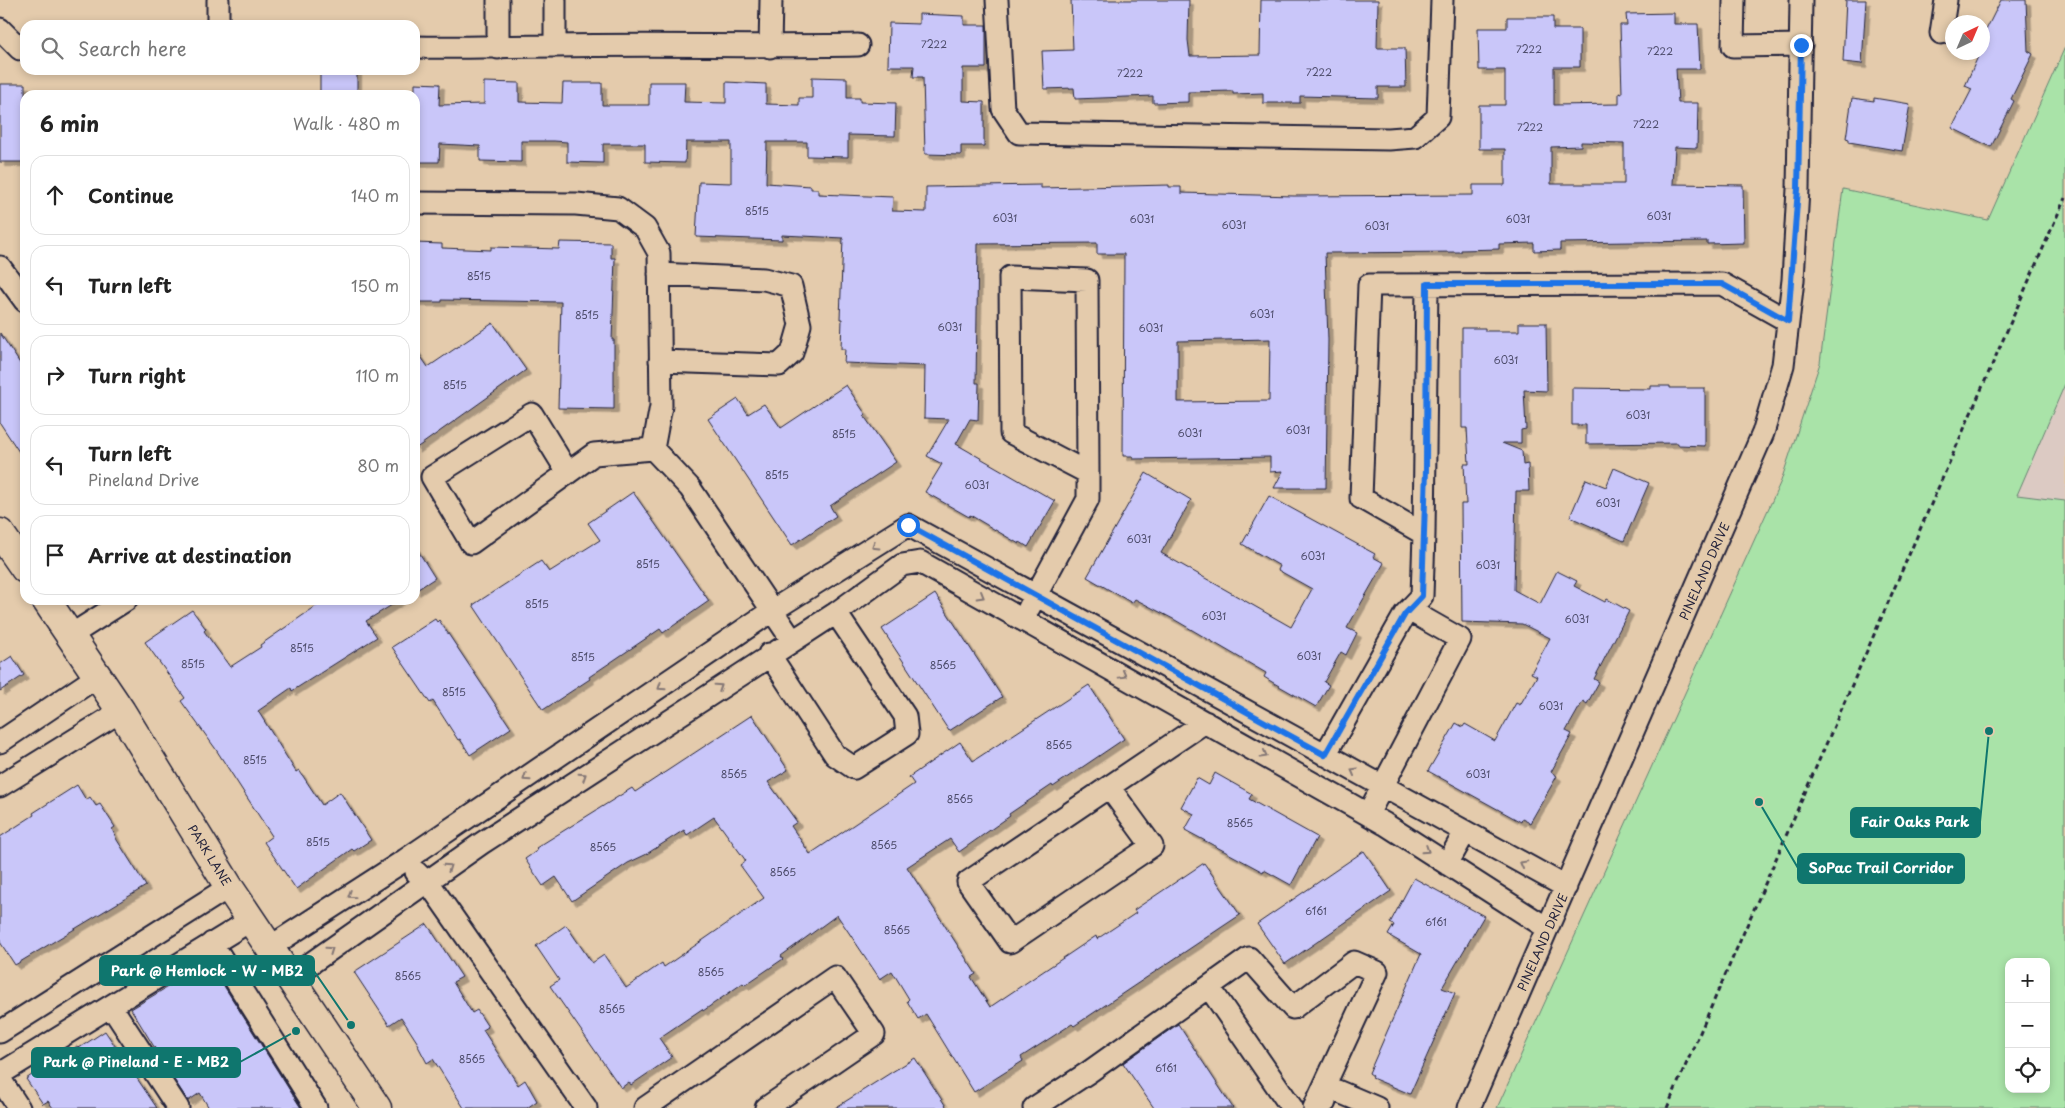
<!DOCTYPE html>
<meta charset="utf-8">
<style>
body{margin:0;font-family:"Playpen Sans",sans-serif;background:#f2f2f2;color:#222}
.controls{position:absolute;right:15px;bottom:15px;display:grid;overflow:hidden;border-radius:10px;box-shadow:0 2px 8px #0003}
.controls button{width:45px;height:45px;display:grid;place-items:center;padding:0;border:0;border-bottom:1px solid #e0e0e0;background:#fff;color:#222;font:25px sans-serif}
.compass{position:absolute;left:1945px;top:15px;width:45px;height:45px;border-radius:50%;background:#fff;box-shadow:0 2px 8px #0003;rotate:44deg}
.stop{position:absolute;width:15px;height:15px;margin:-11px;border:4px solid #1a73e8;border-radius:50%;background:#fff}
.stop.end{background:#1a73e8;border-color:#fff;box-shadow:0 1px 5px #0008}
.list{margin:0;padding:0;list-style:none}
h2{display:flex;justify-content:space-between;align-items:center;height:65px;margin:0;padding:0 20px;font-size:21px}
h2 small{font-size:16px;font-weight:400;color:#767676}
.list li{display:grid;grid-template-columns:32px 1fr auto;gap:15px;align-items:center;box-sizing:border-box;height:80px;margin:0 10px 10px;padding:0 10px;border:1px solid #e0e0e0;border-radius:15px}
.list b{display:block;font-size:19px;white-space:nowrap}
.list p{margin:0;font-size:16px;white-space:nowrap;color:#767676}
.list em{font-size:16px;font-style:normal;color:#767676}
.icon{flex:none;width:28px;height:28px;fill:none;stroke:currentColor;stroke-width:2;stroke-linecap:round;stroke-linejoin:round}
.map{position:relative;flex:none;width:2065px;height:1108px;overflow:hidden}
.search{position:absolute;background:#fff;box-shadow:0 2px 8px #0003;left:20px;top:20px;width:400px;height:55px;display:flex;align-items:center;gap:12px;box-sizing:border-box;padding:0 18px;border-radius:15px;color:#767676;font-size:19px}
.panel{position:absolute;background:#fff;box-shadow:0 2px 8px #0003;left:20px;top:90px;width:400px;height:515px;border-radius:15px}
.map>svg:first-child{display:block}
.built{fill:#dccac3}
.green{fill:#a9e3a8;stroke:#668272;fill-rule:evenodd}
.building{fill:#c9c6f9;stroke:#22223b;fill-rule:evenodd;filter:url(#shadow)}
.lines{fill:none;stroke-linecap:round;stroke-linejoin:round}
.minor-casing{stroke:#22223b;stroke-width:25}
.major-casing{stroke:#22223b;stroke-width:31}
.path{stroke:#22223b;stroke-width:3;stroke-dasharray:5 4;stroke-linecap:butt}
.minor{stroke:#e4cbac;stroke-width:21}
.major{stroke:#e4cbac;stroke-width:28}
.oneway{stroke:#837674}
.route{stroke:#1a73e8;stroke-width:6}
.labels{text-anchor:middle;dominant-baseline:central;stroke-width:5;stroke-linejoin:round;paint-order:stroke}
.number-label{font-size:10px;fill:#4c4b6a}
.street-label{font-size:12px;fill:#22223b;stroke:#e4cbac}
.leader{fill:none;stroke:#0f766e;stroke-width:2}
.callout-dot{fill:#0f766e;stroke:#e4cbac;stroke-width:2}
.callout{fill:#0f766e;stroke:#0f766e;stroke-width:2}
.callout-label{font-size:14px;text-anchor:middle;font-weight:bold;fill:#fff}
</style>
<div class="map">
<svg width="2065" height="1108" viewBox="0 0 2065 1108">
<defs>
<filter id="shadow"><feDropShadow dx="4.5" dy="4.5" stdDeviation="0" flood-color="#0004"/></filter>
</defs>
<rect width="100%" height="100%" fill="#e4cbac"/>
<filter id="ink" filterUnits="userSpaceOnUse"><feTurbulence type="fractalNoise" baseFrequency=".02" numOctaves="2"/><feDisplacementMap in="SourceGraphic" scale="10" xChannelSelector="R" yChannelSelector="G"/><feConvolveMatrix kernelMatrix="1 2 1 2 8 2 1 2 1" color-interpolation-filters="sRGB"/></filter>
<g filter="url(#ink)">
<path class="built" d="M2065,384v117l-48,-6z"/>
<path class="green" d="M2065,47v337l-48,111 48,6v607h-568l284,-627 39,-118 23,-174 145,31zM2009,962h37v127h-37z"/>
<path class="building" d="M1071,0h118l-1,40 2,16 70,-1 1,-55h117l-1,48h28l1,39h-28v11l-78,-2v7h-37v-10l-30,1v-3l-45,1v10l-35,1v-7l-78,3 -1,-11 -30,1 -2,-38 31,-1z
M1846,0h20l-4,64 -19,-2z
M2001,0h25l2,51 5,3 -22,45 3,2 -23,46 -39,-19 20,-39 -7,-3 15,-34h2v-14z
M1674,13v11h24l2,45h-24l2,34h20l-1,45 -22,-1 -2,37 70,1 1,58 -37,1v-3l-147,2v7l-26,1v-8l-35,1v5l-38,1v2l-136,1 3,87 -2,148h-52l9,-17 -13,1v-15l-137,2v-3h-10l1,-202h-27v-11l-119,1 -2,139h3l-1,37 -8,-1 -14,25 99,57 -27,46 -8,-5 -1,2 -49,-29 -1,2 -44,-25 17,-28 -15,-8 22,-37 -25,-1 1,-52 -81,-3 1,-14h-4l1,-30h-2l3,-81 -61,-3v5l-86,-3 3,-55 32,1v-41h-45l-1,21 -40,-1v-18h-42v19l-36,-1v-20l-13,-1h-33v21l-41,-1v-15l-40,-2 -1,18h-24v-79l25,1 -1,21 45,-1v-22l35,1v19l43,1 1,-20h39v22h47v-23h36l-1,20 42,1v-21l40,2v20l33,1v-7h13v-21l35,1v20h13v4l36,1 -1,33 -47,-1v22l-41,-1v-14h-40l-1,41 45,3v3h7v5l75,3 -1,14 34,1v-25l115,-2v3l128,-3v2h12v6l113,3 179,-1v-10h32v-36h-26v-44h26v-35h-26l-1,-42h29v-11h46v12h27v38h-26v38l65,-1v-11l3,1 -2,-69h7l-1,-11zM1581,142l43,1v41h-73v-37l30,-1zM1270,339l-1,62 -91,1v-61z
M919,14l45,2v9h22v43h-23v33l21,1v44h-23v9l-36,-1 -2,-77h-10l1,-11h-26l1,-43 30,1z
M320,70h37v25h-37z
M0,84h25v78h-25z
M1852,98l22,3v-3l36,6 -8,47 -53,-9v-3l-3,-1z
M560,242l51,1v15h4l-3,82h2v69l-56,-1 3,-106 -119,-2v2h-27v-59l27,1v4l49,2v-3l68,2z
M493,323l33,47 -111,79v-101l13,19z
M1519,323h27l1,68 -23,-1 2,39 -5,1v13h-19l20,8 1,14 5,-1 1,27h-13l-2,99 26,14 17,-33 20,10 -3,5 31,16 2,-3 22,12 -35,68 5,3 -12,22 -4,-3 -17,30 6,3 -21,38 6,4 -27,47 -8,-4 -1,3 -93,-51 28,-48 7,4 2,-3 30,17 21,-38 4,2 17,-29 -6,-3 19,-35 -28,-14 -60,-2 -1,-118h5l-2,-40h5l-2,-36h-5v-100h23v3h34z
M0,333l25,38v90l-25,-38z
M846,385l20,30 -2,1 32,46 -66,44 6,10 -44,29 -84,-126 30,-20 10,15 16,-10 17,24z
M1651,386h19v2h35v58l-27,-1v-2l-92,1v-19h-14v-37l79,1z
M1614,468l35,15 -25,58 -54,-24 16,-38 20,8z
M1146,473l45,27 -30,53 130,74 21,-38 -34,-19 2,-4 -38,-22 27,-48 106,58 -2,3 11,6 -37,65 10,5 -11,22 -5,-3 -17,30 5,3 -13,22 -44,-25 -8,-5 2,-4 -91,-53 -40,-21 -3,4 -45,-26z
M633,492l76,109 -46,32 -3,-4 -71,48 1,2 -47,31 -70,-105 68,-44 8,11 51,-32 -12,-17z
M415,546l20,32 -20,13z
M935,594l67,103 -53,34 -67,-102z
M325,600h75l-34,21 11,16 -85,54 -1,-3 -33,23 38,61 3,-2 23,35 18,-13 31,48 -17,11 -2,-2 -56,40 -32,-47 8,-6 -57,-88 -34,-47 4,-3 -40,-56 47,-32 14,19 -2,2 26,36 31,-20 -1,-2z
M435,619l2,3 2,-2 72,108 -41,27 -10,-16 -2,1 -25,-39 -3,2 -38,-56z
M12,656l12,19 -24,16v-27z
M1089,685l35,54 -71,48 -1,-2 -43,29 1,2 -51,36 -9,-13 -43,28 69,107 -5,3 19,30 106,-71 1,3 39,-26 -2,-3 70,-47 36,52 -166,111 -2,-2 -51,33 2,4 -49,31 -48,-78 -8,5 -11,-18 2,-2 -17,-28 -12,8 -43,-64 -56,41 2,3 -38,26 -2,-2 -40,28 -1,-2 -43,29 13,19 -41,28 -2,-3 -8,6 -71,-102 9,-6 -23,-34 30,-21 26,38 12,-8 22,33 36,-25 2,4 100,-69 -24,-33 6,-4 -32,-44 -27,18 -3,-5 -39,25 -17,8 -56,38 -16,-24 -13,9 -18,-27 13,-9 -2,-2 96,-60 3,4 117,-77 36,55 -20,12 29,40 -6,4 19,28 104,-70 -5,-7 51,-35 13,19z
M1215,773l37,21 -3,5 68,38 -26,48 -27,-15 -1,2 -78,-42 9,-16 -13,-7 16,-29 12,7z
M77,785l9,15 4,-3 6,9 4,-2 15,23 -3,2 5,11 29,46 -131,79 -15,-23v-105l34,-22 -1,-2z
M1364,851l27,40 -106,73 -28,-40z
M1414,878l70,38 -42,72 13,5 -45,101 -38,-16 1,-2 -4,-3 52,-119 -33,-19 6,-10 -4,-2z
M427,924l35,53 -9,5 19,31 5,-3 11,17 -5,3 35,55 7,-5 12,21 -10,7h-63l-31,-49 -6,4 -9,-17 1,-1 -18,-28 -12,8 -35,-53z
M209,962l27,43 65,103h-92l-9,-15 -12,8 -13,-20 -44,-72z
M1178,1024l2,3 53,81h-79l-31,-45z
M105,1031l52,77h-104l-5,-7 -5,3 -17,-25 36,-25 1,2 14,-10 2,2z
M915,1058l32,50h-112l57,-36z"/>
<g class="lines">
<g class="minor-casing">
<path id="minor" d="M218,0v25
M498,0v48
M555,0v46
M997,0l6,109 16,24 370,6 26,-2 23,-20 4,-117
M1734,0l-1,46 68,-1
M0,29l20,20h5
M1941,33l5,-33
M415,47c47,1 93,-1 140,-1 101,-2 202,1 303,-1
M770,47l1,-47
M415,203l161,1 42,4 27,20 14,25 2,153 -8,43 -59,5 -123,89 -39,-66 100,-63 36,59
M0,267l25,34
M659,274l105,5 27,7 9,39 -8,28 -13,12 -119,-4
M653,449l37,39 102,152
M1424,534l3,-249
M1029,608l59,-109v-26l-1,-193 -77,-3 1,156 77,40
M71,635l55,-35
M769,654l66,101 19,13 53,-34 -2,-18 -69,-103
M0,742l98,-66
M1325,755l80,-141 17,-18 2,-62 -63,-36 8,-213 353,-1 66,37
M0,786l121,-75
M1109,787l43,59 -142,96 -42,-60 237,-160
M1368,814l92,-175 -51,-29
M1447,864l18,-32
M416,872l17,17 153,219
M212,943l104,165
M270,947l135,-87 368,-250 135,-85 658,362
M290,978l192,-135 354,-230 66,-48 18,-3 465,262 162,104
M1209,987l83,121
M111,1006l67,102
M0,1032l229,-145
M0,1074l251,-154
M0,1079l19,29
M1325,1102l-5,-7 17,-4 40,17
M645,1108l190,-131 39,57 -108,74
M1034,1108l55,-36 160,-114 44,50 61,-46 23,10 -63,136
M1469,1108l294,-675 20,-68 10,-85 5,-91 3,-189"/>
</g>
<g class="major-casing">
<path id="major" d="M0,533l25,36
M46,600l75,111 108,176 148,221"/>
</g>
<path class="path" d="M1667,1108l398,-910"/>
<use href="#minor" class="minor"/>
<use href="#major" class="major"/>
</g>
<defs><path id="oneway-chevron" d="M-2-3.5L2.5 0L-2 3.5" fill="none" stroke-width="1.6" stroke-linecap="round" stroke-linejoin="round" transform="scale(1.25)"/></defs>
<g class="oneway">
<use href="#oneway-chevron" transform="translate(875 546) rotate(148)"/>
<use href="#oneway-chevron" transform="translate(981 596) rotate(30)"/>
<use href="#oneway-chevron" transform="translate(1123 675) rotate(29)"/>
<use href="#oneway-chevron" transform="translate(661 687) rotate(146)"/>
<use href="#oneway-chevron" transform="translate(719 687) rotate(-33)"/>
<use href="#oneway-chevron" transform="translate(1264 755) rotate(29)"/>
<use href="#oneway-chevron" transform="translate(1354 771) rotate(-151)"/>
<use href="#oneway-chevron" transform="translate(583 776) rotate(-33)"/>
<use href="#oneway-chevron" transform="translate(526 778) rotate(146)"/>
<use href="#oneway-chevron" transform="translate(1426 850) rotate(33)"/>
<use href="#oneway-chevron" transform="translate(1523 864) rotate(-151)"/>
<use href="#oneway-chevron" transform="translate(448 867) rotate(-35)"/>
<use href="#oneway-chevron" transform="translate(351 895) rotate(147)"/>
<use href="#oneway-chevron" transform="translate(330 950) rotate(-35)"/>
</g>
</g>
<g class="lines" filter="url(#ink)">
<path class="route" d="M908,525l417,230 80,-141 17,-18 4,-127 1,-185h295l66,37 10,-132 3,-144"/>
</g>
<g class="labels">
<g class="number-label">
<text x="934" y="43">7222</text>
<text x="1529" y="48">7222</text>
<text x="1660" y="50">7222</text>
<text x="1319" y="71">7222</text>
<text x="1130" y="72">7222</text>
<text x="1646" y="123">7222</text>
<text x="1530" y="126">7222</text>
<text x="757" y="210">8515</text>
<text x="1659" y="215">6031</text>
<text x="1005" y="217">6031</text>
<text x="1142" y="218">6031</text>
<text x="1518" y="218">6031</text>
<text x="1234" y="224">6031</text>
<text x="1377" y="225">6031</text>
<text x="479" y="275">8515</text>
<text x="1262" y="313">6031</text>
<text x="587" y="314">8515</text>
<text x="950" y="326">6031</text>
<text x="1151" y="327">6031</text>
<text x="1506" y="359">6031</text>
<text x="455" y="384">8515</text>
<text x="1638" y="414">6031</text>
<text x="1298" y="429">6031</text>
<text x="1190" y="432">6031</text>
<text x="844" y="433">8515</text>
<text x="777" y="474">8515</text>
<text x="977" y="484">6031</text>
<text x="1608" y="502">6031</text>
<text x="1139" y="538">6031</text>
<text x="1313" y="555">6031</text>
<text x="648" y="563">8515</text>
<text x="1488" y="564">6031</text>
<text x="537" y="603">8515</text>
<text x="1214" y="615">6031</text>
<text x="1577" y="618">6031</text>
<text x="302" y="647">8515</text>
<text x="1309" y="655">6031</text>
<text x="583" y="656">8515</text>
<text x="193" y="663">8515</text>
<text x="943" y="664">8565</text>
<text x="454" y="691">8515</text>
<text x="1551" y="705">6031</text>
<text x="1059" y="744">8565</text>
<text x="255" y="759">8515</text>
<text x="734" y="773">8565</text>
<text x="1478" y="773">6031</text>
<text x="960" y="798">8565</text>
<text x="1240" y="822">8565</text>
<text x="318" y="841">8515</text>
<text x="884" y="844">8565</text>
<text x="603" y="846">8565</text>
<text x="783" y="871">8565</text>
<text x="1316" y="910">6161</text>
<text x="1436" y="921">6161</text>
<text x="897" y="929">8565</text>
<text x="711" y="971">8565</text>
<text x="408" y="975">8565</text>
<text x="612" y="1008">8565</text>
<text x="472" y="1058">8565</text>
<text x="1166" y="1067">6161</text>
</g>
<g class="street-label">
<text transform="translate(1704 571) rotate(-66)">PINELAND DRIVE</text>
<text transform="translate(210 855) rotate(58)">PARK LANE</text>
<text transform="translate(1542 942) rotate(-66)">PINELAND DRIVE</text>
</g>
</g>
<path class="leader" d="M1989 731L1980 822M1759 802L1798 868M351 1025L314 971M296 1031L240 1062"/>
<g class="callout-dot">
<circle cx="1989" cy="731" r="5"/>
<circle cx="1759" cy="802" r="5"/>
<circle cx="351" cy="1025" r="5"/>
<circle cx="296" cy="1031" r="5"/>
</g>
<g class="callout">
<rect x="1851" y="808" width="129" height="29" rx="5"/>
<rect x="1798" y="854" width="166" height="29" rx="5"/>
<rect x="100" y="956" width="214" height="29" rx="5"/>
<rect x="32" y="1048" width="208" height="29" rx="5"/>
</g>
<g class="callout-label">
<text x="1915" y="827">Fair Oaks Park</text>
<text x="1881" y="873">SoPac Trail Corridor</text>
<text x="207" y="976">Park @ Hemlock - W - MB2</text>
<text x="136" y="1067">Park @ Pineland - E - MB2</text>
</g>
</svg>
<div class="controls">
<button>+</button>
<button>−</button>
<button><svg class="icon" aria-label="locate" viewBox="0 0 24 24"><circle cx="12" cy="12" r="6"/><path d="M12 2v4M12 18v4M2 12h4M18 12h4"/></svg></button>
</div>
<svg class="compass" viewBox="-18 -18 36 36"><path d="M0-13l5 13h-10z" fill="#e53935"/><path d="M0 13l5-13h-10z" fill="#767676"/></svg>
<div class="stop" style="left:908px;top:525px"></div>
<div class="stop end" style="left:1801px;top:45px"></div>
<div class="search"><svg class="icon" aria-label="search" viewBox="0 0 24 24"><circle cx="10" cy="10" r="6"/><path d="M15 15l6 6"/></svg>Search here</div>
<section class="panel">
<h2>6 min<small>Walk · 480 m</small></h2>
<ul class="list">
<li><svg class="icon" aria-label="ahead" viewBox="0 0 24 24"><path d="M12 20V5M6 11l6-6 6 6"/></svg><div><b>Continue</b></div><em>140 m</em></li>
<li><svg class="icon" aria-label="left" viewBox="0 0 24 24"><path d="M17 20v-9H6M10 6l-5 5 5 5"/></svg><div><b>Turn left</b></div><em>150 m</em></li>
<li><svg class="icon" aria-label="right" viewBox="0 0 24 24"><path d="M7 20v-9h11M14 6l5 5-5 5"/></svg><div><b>Turn right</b></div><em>110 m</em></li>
<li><svg class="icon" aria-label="left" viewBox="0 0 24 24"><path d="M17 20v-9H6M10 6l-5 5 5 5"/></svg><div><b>Turn left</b><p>Pineland Drive</p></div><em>80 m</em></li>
<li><svg class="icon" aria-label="arrive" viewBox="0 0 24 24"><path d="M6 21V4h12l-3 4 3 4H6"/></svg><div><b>Arrive at destination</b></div></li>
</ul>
</section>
</div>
